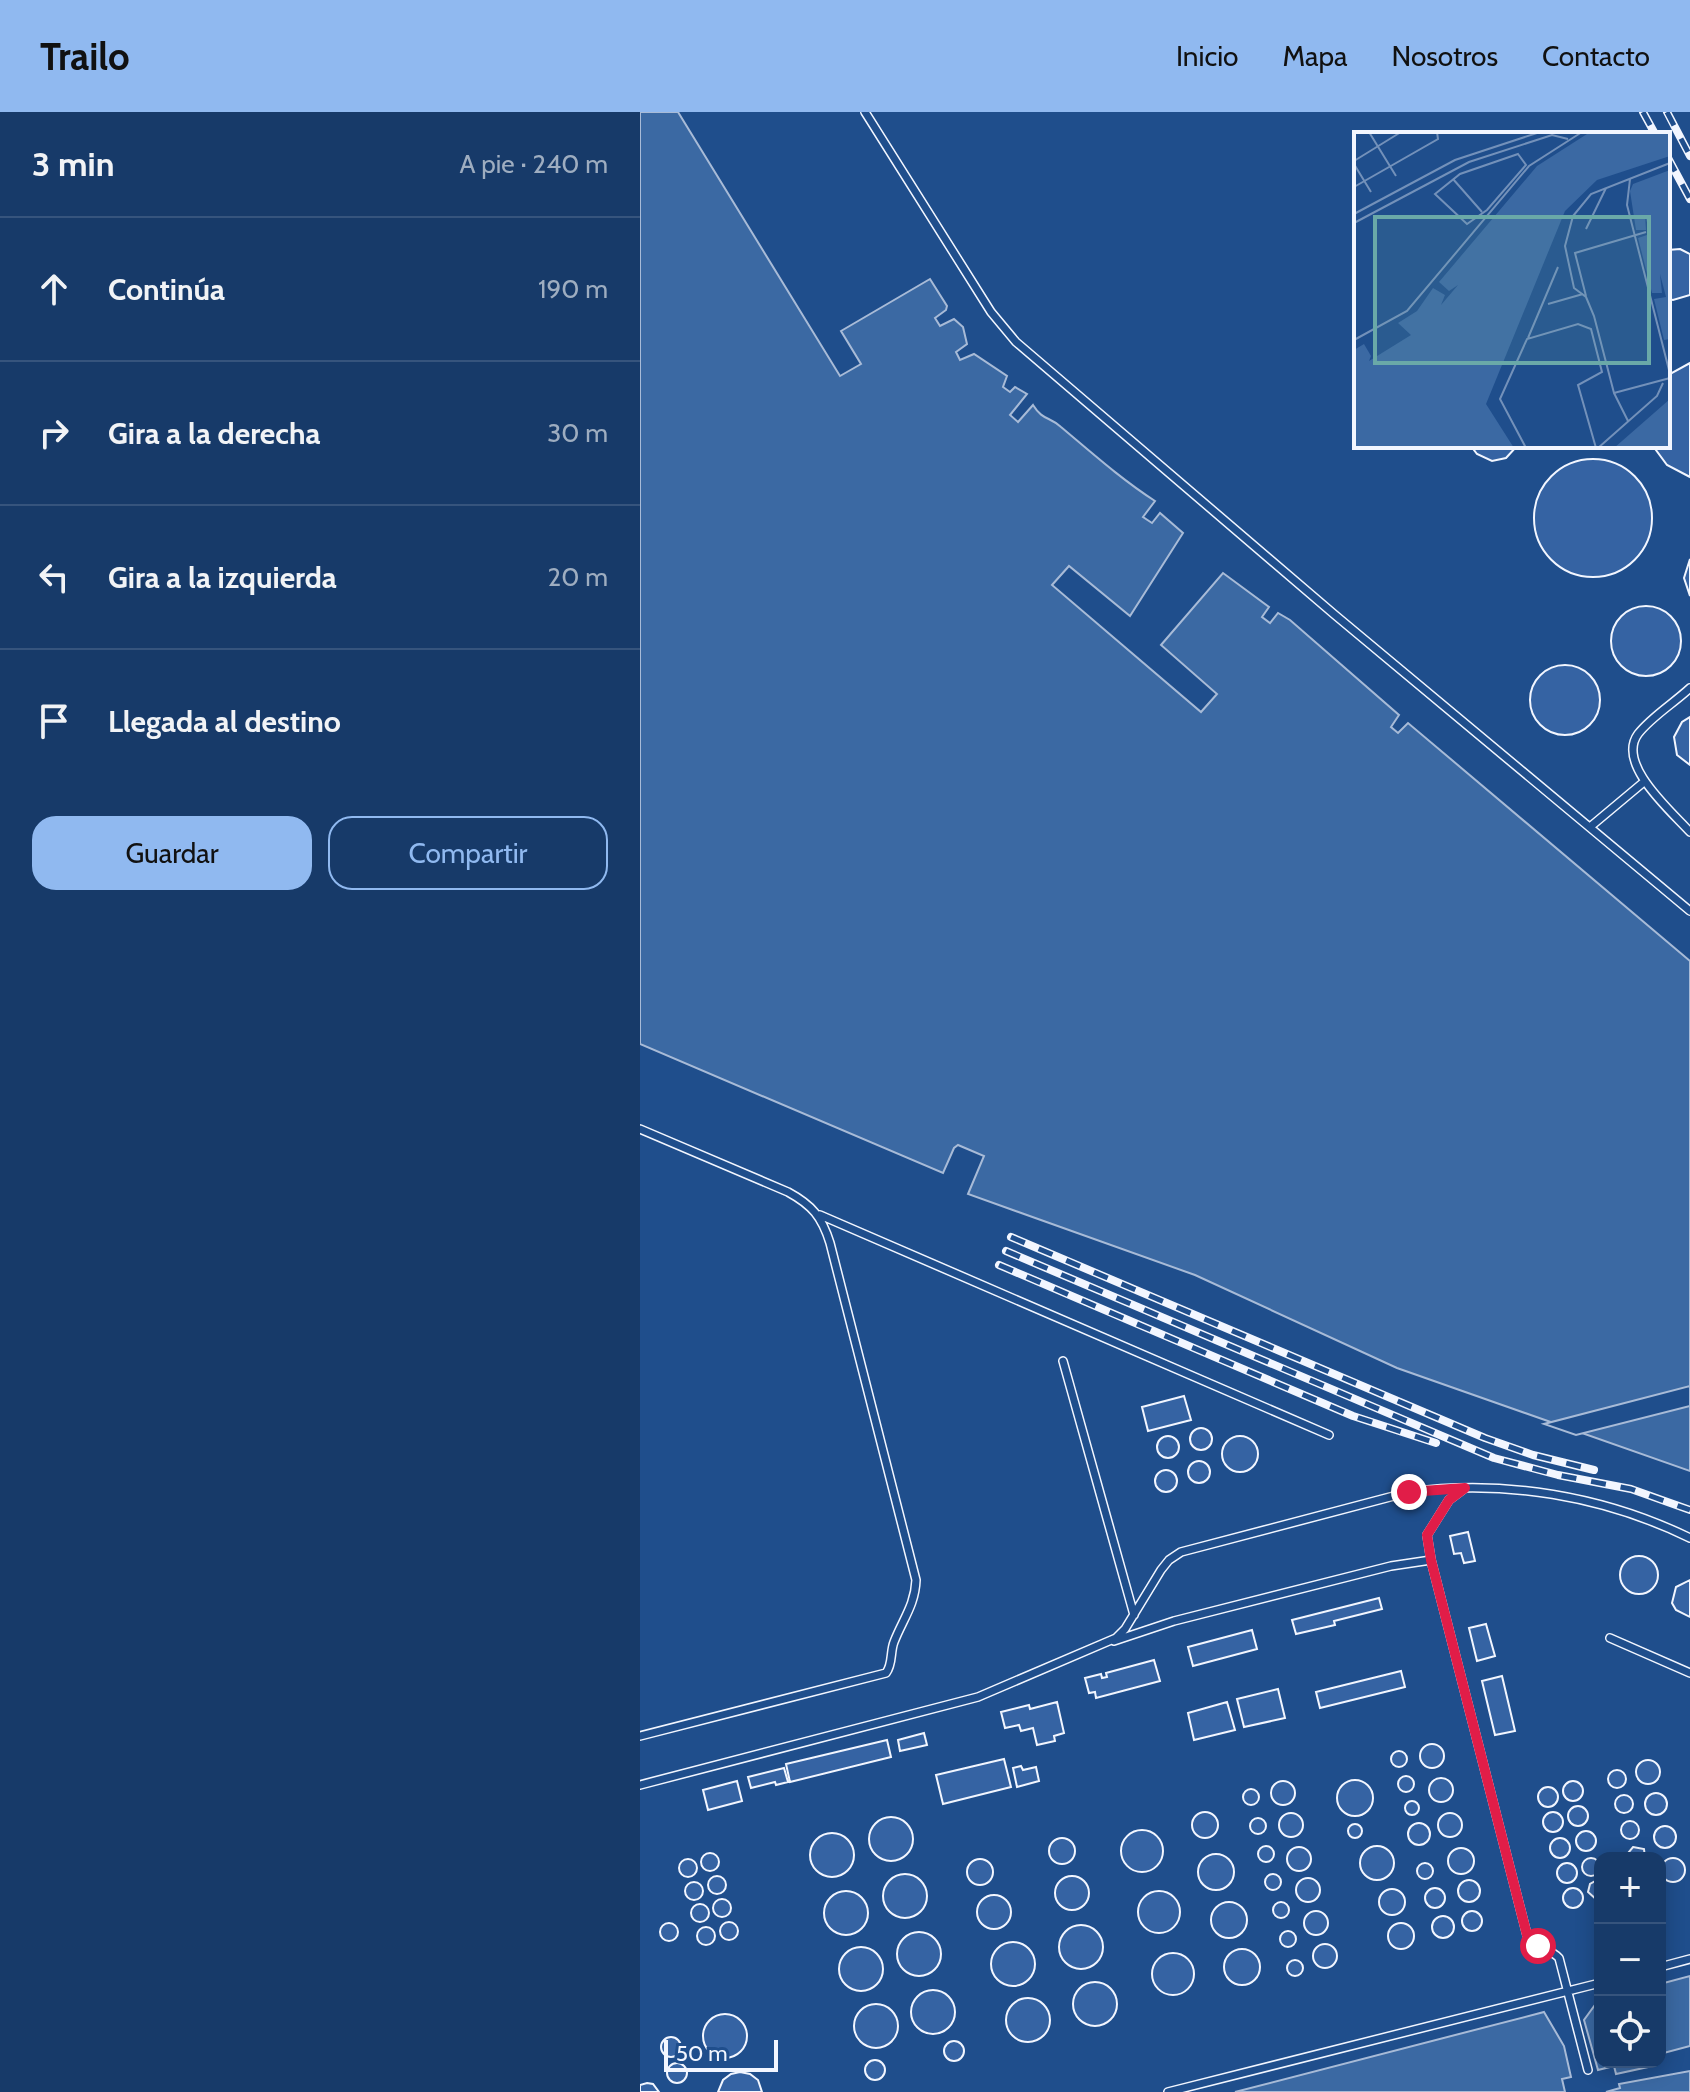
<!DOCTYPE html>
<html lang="es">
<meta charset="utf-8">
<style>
body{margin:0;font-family:Cabin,sans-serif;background:#244571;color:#f1f3f6}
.controls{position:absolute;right:24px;bottom:24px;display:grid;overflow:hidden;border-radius:16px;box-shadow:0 4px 20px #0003}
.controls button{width:72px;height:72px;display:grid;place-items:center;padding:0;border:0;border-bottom:2px solid #36547d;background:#173a69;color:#f1f3f6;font:40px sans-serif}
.scale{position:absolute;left:24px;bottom:20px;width:114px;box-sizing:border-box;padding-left:8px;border:4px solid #f2f6ff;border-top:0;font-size:22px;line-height:28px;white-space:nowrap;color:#f2f6ff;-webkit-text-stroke:6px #1f4e8c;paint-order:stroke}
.stop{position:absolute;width:24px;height:24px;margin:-18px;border:6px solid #e11d48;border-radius:50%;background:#fff}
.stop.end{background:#e11d48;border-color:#fff;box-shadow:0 2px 8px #0008}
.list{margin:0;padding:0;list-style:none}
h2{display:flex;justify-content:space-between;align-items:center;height:104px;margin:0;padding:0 32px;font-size:34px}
h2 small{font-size:26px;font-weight:400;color:#9eadc0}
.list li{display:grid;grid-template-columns:52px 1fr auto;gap:24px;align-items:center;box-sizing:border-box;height:144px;padding:0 32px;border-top:2px solid #36547d}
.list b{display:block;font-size:30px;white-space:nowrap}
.list em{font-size:26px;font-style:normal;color:#9eadc0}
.actions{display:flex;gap:16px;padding:24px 32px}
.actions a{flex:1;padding:18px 0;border:2px solid #90b9f0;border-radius:24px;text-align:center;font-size:28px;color:#90b9f0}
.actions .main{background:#90b9f0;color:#111}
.icon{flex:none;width:44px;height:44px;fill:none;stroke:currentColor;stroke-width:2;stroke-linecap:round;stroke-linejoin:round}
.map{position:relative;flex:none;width:1050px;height:1980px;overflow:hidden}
header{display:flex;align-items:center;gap:48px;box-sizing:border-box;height:112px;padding:0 40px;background:#90b9f0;color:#111}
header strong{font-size:38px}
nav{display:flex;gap:44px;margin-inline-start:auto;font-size:28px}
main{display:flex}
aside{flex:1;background:#173a69}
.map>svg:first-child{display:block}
.water{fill:#3b69a3;stroke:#a8bbd7;stroke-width:2}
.pier{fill:#1f4e8c;stroke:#a8bbd7;stroke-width:2}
.building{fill:#3563a3;stroke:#f2f6ff;stroke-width:2}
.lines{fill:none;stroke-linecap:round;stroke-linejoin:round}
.lane-casing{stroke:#f2f6ff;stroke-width:10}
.lane{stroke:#1f4e8c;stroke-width:7}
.rail-casing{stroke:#f2f6ff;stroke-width:8}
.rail{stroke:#1f4e8c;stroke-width:5;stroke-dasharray:15;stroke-linecap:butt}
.route{stroke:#e11d48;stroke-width:10}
.inset-road{fill:none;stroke:#7391ba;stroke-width:2}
.view{fill:#6aa9a8;fill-opacity:0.15;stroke:#6aa9a8;stroke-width:4}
.inset-edge{fill:none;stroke:#f2f6ff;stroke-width:4}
</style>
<header>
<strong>Trailo</strong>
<nav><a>Inicio</a><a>Mapa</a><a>Nosotros</a><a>Contacto</a></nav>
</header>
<main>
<aside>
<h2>3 min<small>A pie · 240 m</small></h2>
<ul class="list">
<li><svg class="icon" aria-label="ahead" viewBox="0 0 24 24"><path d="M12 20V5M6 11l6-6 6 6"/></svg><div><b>Continúa</b></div><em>190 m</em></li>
<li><svg class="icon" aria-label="right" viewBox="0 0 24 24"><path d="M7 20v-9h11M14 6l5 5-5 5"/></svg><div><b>Gira a la derecha</b></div><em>30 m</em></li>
<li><svg class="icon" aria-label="left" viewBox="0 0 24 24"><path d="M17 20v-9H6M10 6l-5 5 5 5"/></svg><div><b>Gira a la izquierda</b></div><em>20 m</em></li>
<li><svg class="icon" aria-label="arrive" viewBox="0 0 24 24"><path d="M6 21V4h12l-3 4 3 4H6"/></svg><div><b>Llegada al destino</b></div></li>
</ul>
<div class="actions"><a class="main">Guardar</a><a>Compartir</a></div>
</aside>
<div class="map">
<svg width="1050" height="1980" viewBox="0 0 1050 1980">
<rect width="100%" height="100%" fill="#1f4e8c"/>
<path class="water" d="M0,0h38l162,264 21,-12 -20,-33 89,-52 17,27 -1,4 -11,8 5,8 14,-7 9,8 4,17 -11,8 4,8 14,-6 33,22 -4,11 7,5 5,-5 12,7 -17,21 8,7 15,-17c10,16 16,11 28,22 31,26 60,52 94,74l-12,16 9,6 8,-10 23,20 -53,83 -61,-50 -17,19 149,127 16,-18 -56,-49 62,-72 46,34 -7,10 8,6 8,-10 12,7 109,95 -8,12 7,6 10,-10 282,238v510l-293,-103 -202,-93 -227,-81 16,-38 -26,-11 -4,3 -11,25 -303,-129z
M1050,1864v70l-30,8v-70z
M960,1886v64h52l1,4 -37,8 -2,-8 -16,4 -14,-50z
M904,1900l20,34 7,31 -9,2 3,13h-330z
M1050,1959v21h-84l14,-4 -1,-4z"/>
<path class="pier" d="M1050,1274v20l-114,29 -32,-11z"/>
<path class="building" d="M1040,137l10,5v41l-17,5 -5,-1v-49z
M1050,251v114l-23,-12 -14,-19h15v-71z
M831,334h46l-11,12 -14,3 -15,-7z
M894 406a59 59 0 1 1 118 0a59 59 0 1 1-118 0Z
M1050,447v37l-6,-18z
M971 529a35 35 0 1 1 70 0a35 35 0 1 1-70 0Z
M890 588a35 35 0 1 1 70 0a35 35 0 1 1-70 0Z
M1050,605v48l-13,-10 -3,-18 8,-15z
M544,1284l7,24 -43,11 -6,-24z
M550 1327a11 11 0 1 1 22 0a11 11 0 1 1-22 0Z
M582 1342a18 18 0 1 1 36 0a18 18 0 1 1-36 0Z
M517 1335a11 11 0 1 1 22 0a11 11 0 1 1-22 0Z
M548 1360a11 11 0 1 1 22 0a11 11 0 1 1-22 0Z
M515 1369a11 11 0 1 1 22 0a11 11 0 1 1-22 0Z
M828,1420l7,29 -11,2 -3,-10 -7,1 -4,-18z
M980 1463a19 19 0 1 1 38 0a19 19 0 1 1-38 0Z
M1050,1468v37l-14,-7 -4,-7 4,-16z
M739,1486l3,11 -48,12 1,4 -39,9 -4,-14z
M846,1512l9,32 -18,5 -8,-33z
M612,1518l5,19 -64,17 -5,-19z
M514,1548l6,21 -64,17 -1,-6 -6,1 -4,-15 16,-4 1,4 5,-1 -1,-4z
M761,1559l4,16 -85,21 -4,-16z
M862,1564l13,55 -20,4 -13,-54z
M638,1577l7,29 -41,9 -7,-28z
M417,1590l7,31 -10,3 1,5 -18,4 -4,-17 -12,3 -2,-6 -14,3 -4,-16 28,-7 1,4z
M587,1590l8,28 -41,10 -6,-27z
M284,1621l3,12 -27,6 -2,-11z
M247,1628l4,17 -101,25 -4,-18z
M780 1644a12 12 0 1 1 24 0a12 12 0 1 1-24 0Z
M751 1647a8 8 0 1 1 16 0a8 8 0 1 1-16 0Z
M364,1647l7,28 -68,17 -7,-29z
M996 1660a12 12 0 1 1 24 0a12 12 0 1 1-24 0Z
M381,1654l2,4 13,-3 3,14 -22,6 -4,-19z
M144,1656l4,14 -12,3 -1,-3 -24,6 -3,-11z
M968 1667a9 9 0 1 1 18 0a9 9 0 1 1-18 0Z
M758 1672a8 8 0 1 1 16 0a8 8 0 1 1-16 0Z
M789 1678a12 12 0 1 1 24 0a12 12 0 1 1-24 0Z
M697 1686a18 18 0 1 1 36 0a18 18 0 1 1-36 0Z
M97,1669l5,20 -34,9 -5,-20z
M631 1681a12 12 0 1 1 24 0a12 12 0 1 1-24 0Z
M923 1679a10 10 0 1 1 20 0a10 10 0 1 1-20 0Z
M898 1685a10 10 0 1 1 20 0a10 10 0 1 1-20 0Z
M603 1685a8 8 0 1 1 16 0a8 8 0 1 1-16 0Z
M1005 1692a11 11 0 1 1 22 0a11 11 0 1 1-22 0Z
M975 1692a9 9 0 1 1 18 0a9 9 0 1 1-18 0Z
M765 1696a7 7 0 1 1 14 0a7 7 0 1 1-14 0Z
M928 1704a10 10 0 1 1 20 0a10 10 0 1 1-20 0Z
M552 1713a13 13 0 1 1 26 0a13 13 0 1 1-26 0Z
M903 1710a10 10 0 1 1 20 0a10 10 0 1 1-20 0Z
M798 1713a12 12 0 1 1 24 0a12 12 0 1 1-24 0Z
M639 1713a12 12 0 1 1 24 0a12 12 0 1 1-24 0Z
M229 1727a22 22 0 1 1 44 0a22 22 0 1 1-44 0Z
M610 1714a8 8 0 1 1 16 0a8 8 0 1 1-16 0Z
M981 1718a9 9 0 1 1 18 0a9 9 0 1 1-18 0Z
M768 1722a11 11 0 1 1 22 0a11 11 0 1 1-22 0Z
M708 1719a7 7 0 1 1 14 0a7 7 0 1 1-14 0Z
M1014 1725a11 11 0 1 1 22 0a11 11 0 1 1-22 0Z
M481 1739a21 21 0 1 1 42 0a21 21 0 1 1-42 0Z
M936 1729a10 10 0 1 1 20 0a10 10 0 1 1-20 0Z
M170 1743a22 22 0 1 1 44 0a22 22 0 1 1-44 0Z
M409 1739a13 13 0 1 1 26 0a13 13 0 1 1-26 0Z
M910 1736a10 10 0 1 1 20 0a10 10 0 1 1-20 0Z
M720 1751a17 17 0 1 1 34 0a17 17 0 1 1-34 0Z
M618 1742a8 8 0 1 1 16 0a8 8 0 1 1-16 0Z
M993,1735l11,2 1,9h-17v-5z
M647 1747a12 12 0 1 1 24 0a12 12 0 1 1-24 0Z
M808 1749a13 13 0 1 1 26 0a13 13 0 1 1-26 0Z
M61 1750a9 9 0 1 1 18 0a9 9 0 1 1-18 0Z
M558 1760a18 18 0 1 1 36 0a18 18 0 1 1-36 0Z
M942 1755a9 9 0 1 1 18 0a9 9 0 1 1-18 0Z
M1021 1758a12 12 0 1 1 24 0a12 12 0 1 1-24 0Z
M39 1756a9 9 0 1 1 18 0a9 9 0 1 1-18 0Z
M327 1760a13 13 0 1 1 26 0a13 13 0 1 1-26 0Z
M777 1759a8 8 0 1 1 16 0a8 8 0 1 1-16 0Z
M917 1761a10 10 0 1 1 20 0a10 10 0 1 1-20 0Z
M243 1784a22 22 0 1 1 44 0a22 22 0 1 1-44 0Z
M625 1770a8 8 0 1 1 16 0a8 8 0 1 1-16 0Z
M68 1773a9 9 0 1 1 18 0a9 9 0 1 1-18 0Z
M415 1781a17 17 0 1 1 34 0a17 17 0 1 1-34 0Z
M656 1778a12 12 0 1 1 24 0a12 12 0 1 1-24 0Z
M818 1779a11 11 0 1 1 22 0a11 11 0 1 1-22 0Z
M957,1768l3,1v18l-3,1 -9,-8 2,-8z
M45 1779a9 9 0 1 1 18 0a9 9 0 1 1-18 0Z
M785 1786a10 10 0 1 1 20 0a10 10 0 1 1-20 0Z
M923 1786a10 10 0 1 1 20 0a10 10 0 1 1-20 0Z
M739 1790a13 13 0 1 1 26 0a13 13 0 1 1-26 0Z
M184 1801a22 22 0 1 1 44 0a22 22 0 1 1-44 0Z
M498 1800a21 21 0 1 1 42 0a21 21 0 1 1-42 0Z
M337 1800a17 17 0 1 1 34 0a17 17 0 1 1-34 0Z
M73 1796a9 9 0 1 1 18 0a9 9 0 1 1-18 0Z
M633 1798a8 8 0 1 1 16 0a8 8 0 1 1-16 0Z
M571 1808a18 18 0 1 1 36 0a18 18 0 1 1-36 0Z
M51 1801a9 9 0 1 1 18 0a9 9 0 1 1-18 0Z
M822 1809a10 10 0 1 1 20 0a10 10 0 1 1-20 0Z
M664 1811a12 12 0 1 1 24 0a12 12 0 1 1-24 0Z
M792 1815a11 11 0 1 1 22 0a11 11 0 1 1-22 0Z
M80 1819a9 9 0 1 1 18 0a9 9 0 1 1-18 0Z
M20 1820a9 9 0 1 1 18 0a9 9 0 1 1-18 0Z
M748 1824a13 13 0 1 1 26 0a13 13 0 1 1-26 0Z
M419 1835a22 22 0 1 1 44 0a22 22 0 1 1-44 0Z
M57 1824a9 9 0 1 1 18 0a9 9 0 1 1-18 0Z
M640 1827a8 8 0 1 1 16 0a8 8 0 1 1-16 0Z
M257 1842a22 22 0 1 1 44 0a22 22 0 1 1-44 0Z
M351 1852a22 22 0 1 1 44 0a22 22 0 1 1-44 0Z
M673 1844a12 12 0 1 1 24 0a12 12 0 1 1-24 0Z
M199 1857a22 22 0 1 1 44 0a22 22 0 1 1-44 0Z
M584 1855a18 18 0 1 1 36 0a18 18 0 1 1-36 0Z
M512 1862a21 21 0 1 1 42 0a21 21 0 1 1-42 0Z
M647 1856a8 8 0 1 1 16 0a8 8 0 1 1-16 0Z
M433 1892a22 22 0 1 1 44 0a22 22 0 1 1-44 0Z
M271 1900a22 22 0 1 1 44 0a22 22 0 1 1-44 0Z
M366 1908a22 22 0 1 1 44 0a22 22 0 1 1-44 0Z
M214 1914a22 22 0 1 1 44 0a22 22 0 1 1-44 0Z
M63 1924a22 22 0 1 1 44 0a22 22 0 1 1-44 0Z
M21 1935a10 10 0 1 1 20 0a10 10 0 1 1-20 0Z
M304 1939a10 10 0 1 1 20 0a10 10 0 1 1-20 0Z
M225 1958a10 10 0 1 1 20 0a10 10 0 1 1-20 0Z
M27 1961a10 10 0 1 1 20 0a10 10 0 1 1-20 0Z
M100,1960l10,2 8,6 4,12h-44l5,-12 8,-6z
M7,1971l6,1 6,8h-19v-7z"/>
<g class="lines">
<g class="lane-casing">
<path id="lane" d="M225,0l126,200 25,30 319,273 355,296
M1050,576c-16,15 -39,29 -52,46 -22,30 33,77 52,98
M950,715l55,-46
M0,1017l148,63c24,13 34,25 42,51l86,337c-1,25 -13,39 -22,62 -4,10 -1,22 -8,31l-246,63
M180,1103l509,220
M423,1249l71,254
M791,1448l-4,-25 22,-35 16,-12
M970,1526l80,35
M474,1529l60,-20 217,-55 40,-6 96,375c6,14 22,12 32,23l29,112
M0,1673l338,-88 138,-59 9,-9 36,-59 8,-10 12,-8 228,-60c95,-13 195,4 281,46
M1020,1855l30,-8
M528,1980l432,-109"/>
</g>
<use href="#lane" class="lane"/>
<g class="rail-casing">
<path id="rail" d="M1003,0l12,22
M1027,0l23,44
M1028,46l22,41
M371,1125l474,201 48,17 61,15
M366,1139l488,207 64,17 73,14 59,21
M359,1153l354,151 83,27"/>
</g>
<use href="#rail" class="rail"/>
</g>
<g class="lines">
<path class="route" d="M769,1380l56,-4 -16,12 -22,35 4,25 96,375 11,11"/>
</g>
<g transform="translate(714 20)">
<rect width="316" height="316" fill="#1f4e8c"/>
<path d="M316,0v24l-73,24 -32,31 -79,193 28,44h-160v-98l10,-6 7,12 -2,5 42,-26 -13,-12 19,-12 16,-23 12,7 -4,10 17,-20 -9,6 -10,-9 98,-116 50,-32zM316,38v169l-6,1 -10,-41 12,-2 -6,-23 2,19h-10l-14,-55 12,-4 -5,-19 1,15h-10l-6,-39 3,-7zM316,267v49h-56z" fill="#3b69a3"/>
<path class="inset-road" d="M15,0l27,44M164,22l8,11 -39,45 -20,14 -32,-30 25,-20zM0,29l47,-29M316,31l-79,31 -18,22 -8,30 9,42 12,9 8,19 20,77 56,-15M0,32l17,28M99,47l29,33M276,47l-3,26 43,169M0,55l84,-48 -1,-7M0,82l101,-54 85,-28M0,91l115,-61 83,-27 16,4M232,97l20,-41M232,164l-11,-43 71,-21M194,172l35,-10M174,206l30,-71M0,208l53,-29 122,-145 53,-34M260,261l14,28M172,316l-26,-49 27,-60 51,-15 13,5 11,43 -24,13 18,63M244,316l59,-52 6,-13"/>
<path class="view" d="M21,85h274v146h-274z"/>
<rect width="316" height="316" class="inset-edge"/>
</g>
</svg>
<div class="controls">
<button>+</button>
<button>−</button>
<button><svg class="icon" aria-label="locate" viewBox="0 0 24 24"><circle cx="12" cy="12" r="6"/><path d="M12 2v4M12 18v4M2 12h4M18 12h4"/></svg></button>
</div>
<div class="scale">50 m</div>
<div class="stop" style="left:898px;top:1834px"></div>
<div class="stop end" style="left:769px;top:1380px"></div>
</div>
</main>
